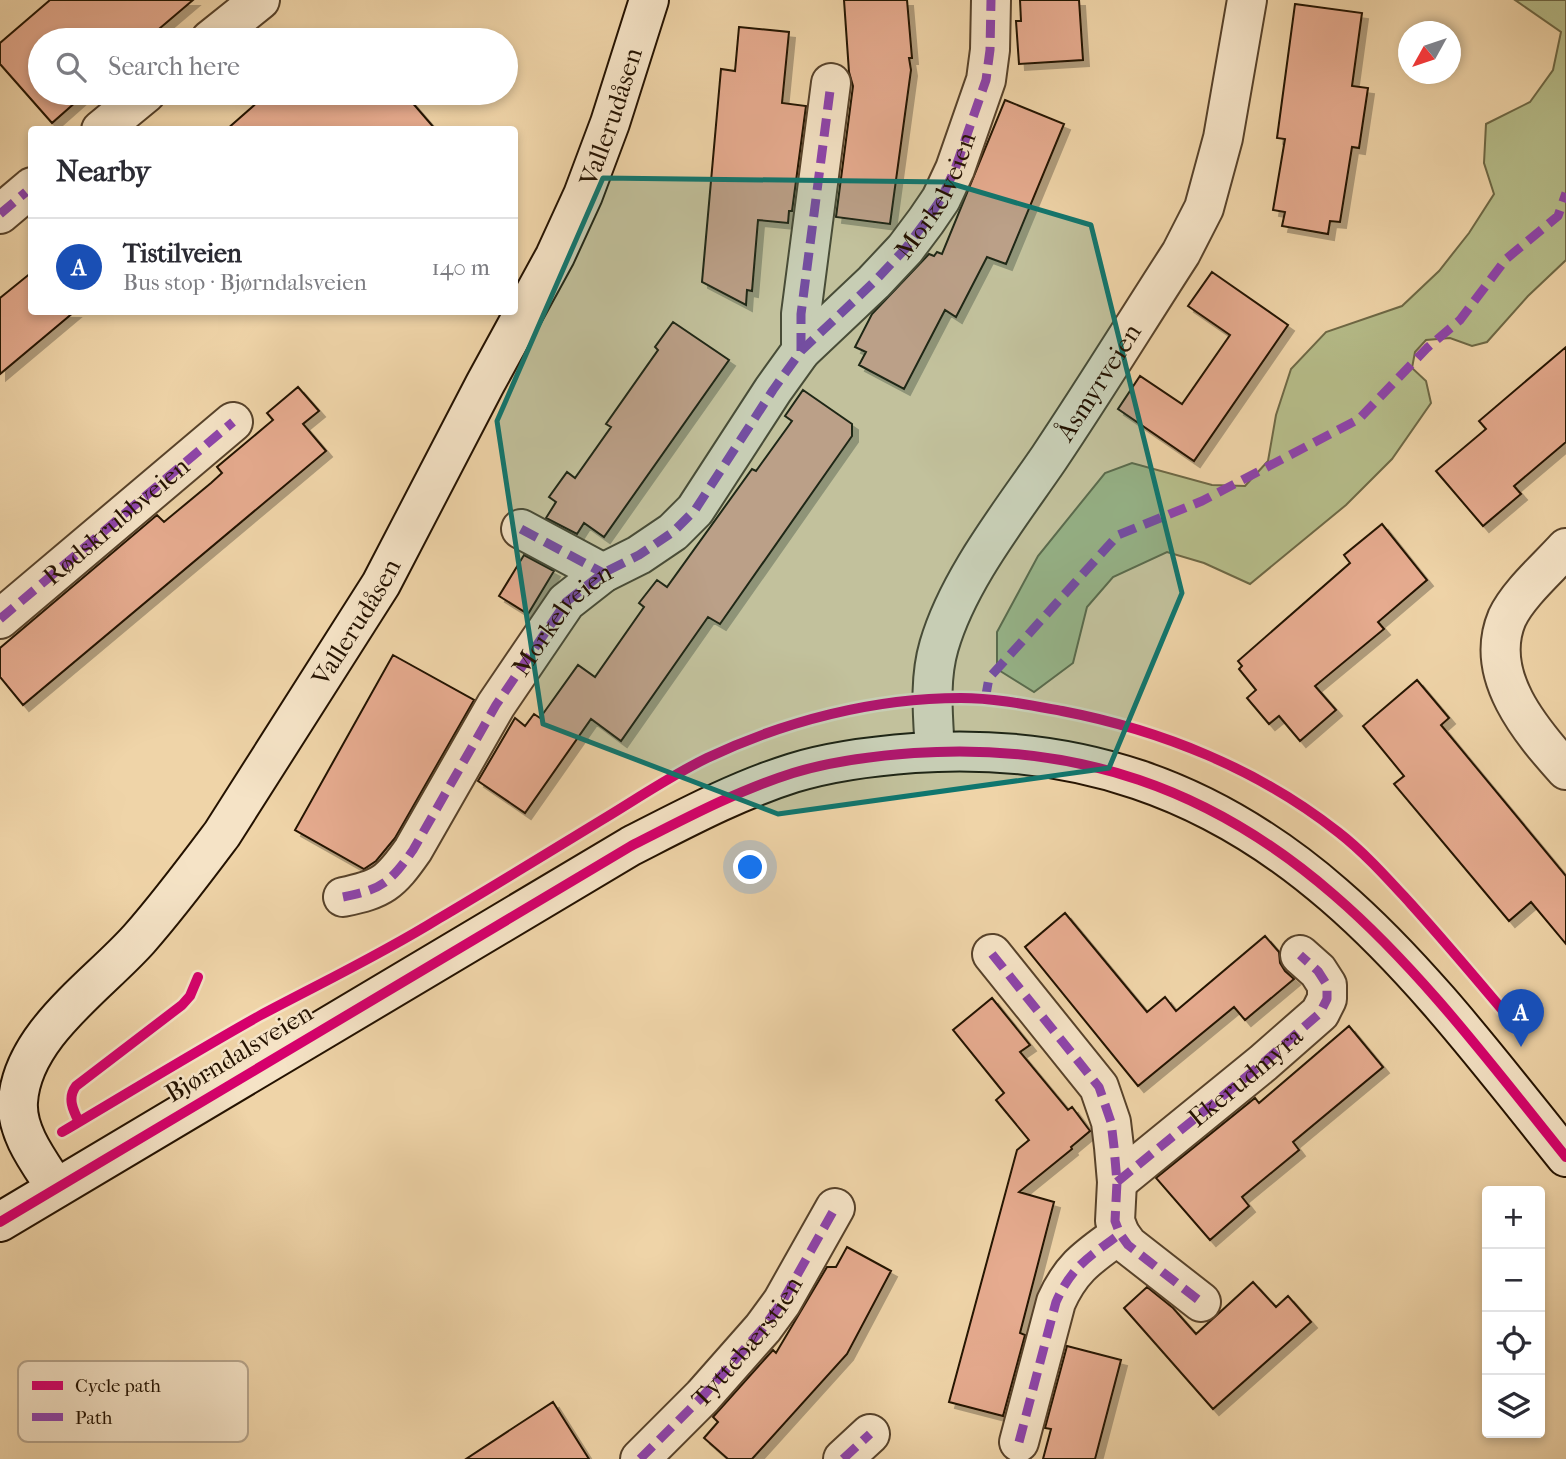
<!DOCTYPE html>
<meta charset="utf-8">
<style>
body{margin:0;font-family:"IM FELL French Canon",serif;background:#f7f7f7;color:#2b2b33}
.controls{position:absolute;right:21px;bottom:21px;display:grid;overflow:hidden;border-radius:7px;box-shadow:0 4px 10px #0003}
.controls button{width:63px;height:63px;display:grid;place-items:center;padding:0;border:0;border-bottom:2px solid #e1e1e2;background:#fff;color:#2b2b33;font:35px sans-serif}
.compass{position:absolute;left:1398px;top:21px;width:63px;height:63px;border-radius:50%;background:#fff;box-shadow:0 4px 10px #0003;rotate:230deg}
.you{position:absolute;left:751px;top:868px;width:24px;height:24px;margin:-18px;border:5px solid #fff;border-radius:50%;background:#1a73e8;box-shadow:0 0 0 10px #1a73e833}
.badge{display:grid;place-items:center;width:46px;height:46px;border-radius:50%;background:#8f2418;color:#fff;font-size:23px;font-weight:700}
.pin{position:absolute;translate:-50% -58px;filter:drop-shadow(0 2px 4px #0008)}
.pin::after{content:'';position:absolute;top:37px;width:24px;height:21px;background:inherit;clip-path:polygon(0 0,100% 0,50% 100%)}
.list{margin:0;padding:0;list-style:none}
h2{display:flex;justify-content:space-between;align-items:center;height:91px;margin:0;padding:0 28px;font-size:30px}
h2 small{font-size:23px;font-weight:400;color:#7c7c81}
.list li{display:grid;grid-template-columns:46px 1fr auto;gap:21px;align-items:center;box-sizing:border-box;height:98px;padding:0 28px;border-top:2px solid #e1e1e2}
.list b{display:block;font-size:26px;white-space:nowrap}
.list p{margin:0;font-size:23px;white-space:nowrap;color:#7c7c81}
.list em{font-size:23px;font-style:normal;color:#7c7c81}
.icon{flex:none;width:38px;height:38px;fill:none;stroke:currentColor;stroke-width:2;stroke-linecap:round;stroke-linejoin:round}
.map{position:relative;flex:none;width:1566px;height:1459px;overflow:hidden}
.search{position:absolute;background:#fff;box-shadow:0 4px 10px #0003;left:28px;top:28px;width:490px;height:77px;display:flex;align-items:center;gap:18px;box-sizing:border-box;padding:0 24px;border-radius:38px;color:#7c7c81;font-size:26px}
.panel{position:absolute;background:#fff;box-shadow:0 4px 10px #0003;left:28px;top:126px;width:490px;height:189px;border-radius:7px}
.map>svg:first-child{display:block}
.green{fill:#b6bd8a;stroke:#6d6845;stroke-width:2}
.building{fill:#e6ab8f;stroke:#241200;stroke-width:2;filter:url(#shadow)}
.lines{fill:none;stroke-linecap:round;stroke-linejoin:round}
.street-casing{stroke:#57422a;stroke-width:42}
.secondary-casing{stroke:#241200;stroke-width:42}
.street{stroke:#f5e3c6;stroke-width:38}
.secondary{stroke:#f5e3c6;stroke-width:38}
.quiet{stroke:#8e44ad;stroke-width:9;stroke-dasharray:18 9;stroke-linecap:butt}
.cycleway-casing{stroke:#f5e3c6;stroke-width:15}
.cycleway{stroke:#d6006c;stroke-width:10}
.marked{fill:#0f766e;fill-opacity:0.2;stroke:#0f766e;stroke-width:5;stroke-linejoin:round}
.labels{text-anchor:middle;dominant-baseline:central;stroke-width:5;stroke-linejoin:round;paint-order:stroke}
.street-label{font-size:26px;fill:#241200;stroke:#f5e3c6}
.key{fill:#f5e3c6;stroke:#b6a48b;stroke-width:2}
.key-label{font-size:19px;fill:#241200}
</style>
<div class="map">
<svg width="1566" height="1459" viewBox="0 0 1566 1459">
<defs>
<filter id="shadow"><feDropShadow dx="6" dy="6" stdDeviation="0" flood-color="#0004"/></filter>
</defs>
<rect width="100%" height="100%" fill="#efd4a8"/>
<filter id="stains"><feTurbulence type="fractalNoise" baseFrequency=".00286" numOctaves="4"/><feColorMatrix values="0 0 0 0 .2 0 0 0 0 .09 0 0 0 0 .02 0 0 0 .5 -.17"/></filter>
<radialGradient id="worn" r=".72"><stop offset=".6" stop-color="#630" stop-opacity="0"/><stop offset="1" stop-color="#630" stop-opacity=".3"/></radialGradient>
<path class="green" d="M1515,0h51v260l-38,36 -41,46 -15,4 -22,-8 -24,2 -11,12 -3,16 14,13 5,22 -39,56 -46,46 -96,79 -46,-21 -37,-11 -54,25 -26,30 -14,56 -39,29 -37,-23v-37l41,-76 67,-83 27,-10 80,22 33,1 23,-25 8,-46 15,-46 35,-37 76,-26 37,-35 30,-38 25,-39 -10,-31 2,-39 44,-22 23,-32 8,-38z"/>
<path class="building" d="M50,0h143l-47,40h-106v53h46l-34,30 -52,-59v-21z
M844,0h63l5,58h-3l2,12 -21,154 -54,-7 17,-131 -4,-14z
M1020,0h59l4,60 -64,4 -3,-43h5z
M1295,4l67,9 -10,73 16,2 -9,60 -7,-1 -12,75 -10,-1 -2,13 -46,-8 3,-14 -12,-2 12,-71 -8,-1z
M739,27l50,5 -7,71 24,3 -14,105h-3l-1,12 -30,-3 -6,71 -5,-1 -1,15 -44,-23 19,-213 14,2z
M268,93h136l32,37h-210z
M1005,100l59,24 -58,140 -19,-7 -31,60 -11,-7 -41,79 -45,-24 7,-13 -11,-5 17,-33 57,-60 5,2 3,-4 5,2z
M32,272v40h42l-74,62v-76z
M1212,272l76,53 -94,136 -76,-52 22,-33 42,28 48,-69 -42,-29z
M673,322l56,38 -125,177 -20,-14 -7,11 -31,-16 10,-16 -7,-5 18,-25 8,6 36,-51 -5,-3 52,-74 -3,-3z
M1566,347v95l-52,44 7,8 -38,32 -47,-55 50,-42 -7,-8z
M298,387l21,24 -16,13 23,27 -303,254 -23,-28v-29l157,-133 7,7 47,-39 11,-10 -5,-6 56,-47 -6,-7z
M803,390l49,34v12l-132,188 -12,-7 -87,124 -30,-22 -66,94 -47,-32 37,-63 10,8 9,-12 6,4 38,-53 17,12 49,-70 -5,-4 18,-23 10,7 85,-118 4,2 36,-50 -7,-5z
M1382,524l45,56 -49,42 6,7 -69,57 21,24 -36,31 -21,-25 -10,8 -22,-26 9,-8 -17,-21 3,-3 -4,-5 112,-98 -6,-8z
M524,555l30,16 -26,43 -29,-18z
M393,655l81,45 -79,138 -19,23 -12,8 -69,-39z
M1417,680l32,38 -8,7 125,151v68l-35,-42 -22,19 -115,-137 10,-8 -41,-50z
M1065,913l82,99 18,-15 11,14 89,-75 14,16 1,11 5,8 9,8 -49,41 -11,-13 -96,79 -113,-139z
M992,998l38,47 -10,7 48,58 4,-3 18,24 -19,16 1,2 -53,43 35,10 -34,131 5,2 -22,81 -54,-14 68,-252 12,-10 -33,-40 8,-7 -51,-63z
M1349,1026l34,41 -90,75 6,8 -57,47 7,9 -39,34 -54,-62 99,-80 4,5z
M847,1247l44,24 -44,83 -95,105h-24l-24,-21 14,-16 -5,-5 60,-67 3,3 51,-86h9z
M1253,1282l23,25 12,-11 23,26 -98,87 -89,-101 23,-21 26,21 23,26z
M1067,1346l54,14 -26,99h-52l8,-30 -6,-1z
M553,1402l36,57h-123l50,-33z"/>
<g class="lines">
<g class="street-casing">
<g id="street">
<path d="M210,40l50,-40"/>
<path d="M101,130l45,-37"/>
<path d="M0,214l32,-27"/>
<path d="M801,351v-37l30,-231"/>
<path d="M521,529l82,44"/>
<path d="M1566,548c-18,20 -48,46 -59,70 -24,57 24,113 59,152"/>
<path id="s1" d="M0,619l233,-197"/>
<path id="s2" d="M935,752c-2,-36 -6,-72 4,-106 19,-66 71,-131 110,-188 45,-67 88,-137 132,-205l23,-45 19,-70 24,-138"/>
<path id="s3" d="M343,897c39,-8 47,-14 70,-47l83,-145 70,-103 37,-29 36,-18 34,-23 22,-22 78,-120 28,-39 73,-69 31,-33 21,-28 15,-22 14,-30 31,-89 4,-30 1,-50"/>
<path d="M992,954l107,133 12,35 3,25 3,35 -2,39 5,13 8,11 73,57"/>
<path id="s4" d="M1117,1182l146,-119 57,-50 7,-14v-14l-9,-14 -18,-16"/>
<path d="M1019,1442l37,-140c16,-36 34,-46 64,-68"/>
<path d="M640,1459l63,-63 60,-68 19,-26 53,-94"/>
<path d="M843,1459l27,-25"/>
</g>
</g>
<g class="secondary-casing">
<g id="secondary">
<path id="s5" d="M56,1188c-16,-25 -40,-55 -38,-86 4,-67 79,-116 121,-163 30,-34 56,-69 83,-105l159,-250 104,-200 70,-128 28,-61 27,-72 39,-123"/>
<path d="M0,1222l631,-376c53,-27 105,-55 162,-73 39,-12 80,-17 121,-20 162,-11 297,35 420,142 86,74 161,174 232,262"/>
</g>
</g>
<use href="#street" class="street"/>
<use href="#secondary" class="secondary"/>
<g class="quiet">
<path d="M0,214l26,-22"/>
<path d="M801,351v-37l30,-231"/>
<path d="M521,529l82,44"/>
<path d="M0,619l233,-197"/>
<path d="M985,700l4,-22 129,-143 84,-34 157,-82 68,-71 33,-28 46,-61 52,-43 8,-23"/>
<path d="M343,897c39,-8 47,-14 70,-47l83,-145 70,-103 37,-29 36,-18 34,-23 22,-22 78,-120 28,-39 73,-69 31,-33 21,-28 15,-22 14,-30 31,-89 4,-30 1,-50"/>
<path d="M992,954l107,133 12,35 3,25 3,35 -2,39 5,13 8,11 73,57"/>
<path d="M1117,1182l146,-119 57,-50 7,-14v-14l-9,-14 -18,-16"/>
<path d="M1019,1442l37,-140c16,-36 34,-46 64,-68"/>
<path id="s6" d="M640,1459l63,-63 60,-68 19,-26 53,-94"/>
<path d="M843,1459l27,-25"/>
</g>
<g class="cycleway-casing">
<path id="cycleway" d="M79,1122c-6,-12 -12,-24 -3,-36l106,-81 8,-9 8,-19
M62,1132c66,-39 131,-79 197,-116 60,-32 121,-61 179,-97 56,-33 111,-67 167,-101 33,-20 67,-43 102,-60 78,-37 167,-60 254,-60 34,0 68,7 101,13 99,19 196,58 276,121 27,21 50,47 73,72 38,42 74,85 110,128
M0,1222l631,-376c53,-27 105,-55 162,-73 39,-12 80,-17 121,-20 162,-11 297,35 420,142 86,74 161,174 232,262"/>
</g>
<use href="#cycleway" class="cycleway"/>
</g>
<path class="marked" d="M603,178l343,4 145,43 91,368 -73,175 -331,46 -235,-90 -46,-303z"/>
<g class="labels">
<g class="street-label">
<text stroke="none"><textPath href="#s5" startOffset="1255">Vallerudåsen</textPath></text>
<text stroke="none"><textPath href="#s3" startOffset="938">Morkelveien</textPath></text>
<text stroke="none"><textPath href="#s2" startOffset="416">Åsmyrveien</textPath></text>
<text stroke="none"><textPath href="#s1" startOffset="152">Rødskrubbveien</textPath></text>
<text stroke="none"><textPath href="#s5" startOffset="688">Vallerudåsen</textPath></text>
<text stroke="none"><textPath href="#s3" startOffset="364">Morkelveien</textPath></text>
<text transform="translate(239 1053) rotate(-31)">Bjørndalsveien</text>
<text stroke="none"><textPath href="#s4" startOffset="166">Ekerudmyra</textPath></text>
<text stroke="none"><textPath href="#s6" startOffset="159">Tyttebærstien</textPath></text>
</g>
</g>
<rect x="18" y="1361" width="230" height="81" rx="10" class="key"/>
<rect x="32" y="1381" width="31" height="9" fill="#d6006c"/>
<rect x="32" y="1413" width="31" height="8" fill="#8e44ad"/>
<g class="key-label">
<text x="75" y="1392">Cycle path</text>
<text x="75" y="1424">Path</text>
</g>
<rect width="100%" height="100%" filter="url(#stains)"/>
<rect width="100%" height="100%" fill="url(#worn)"/>
</svg>
<div class="controls">
<button>+</button>
<button>−</button>
<button><svg class="icon" aria-label="locate" viewBox="0 0 24 24"><circle cx="12" cy="12" r="6"/><path d="M12 2v4M12 18v4M2 12h4M18 12h4"/></svg></button>
<button><svg class="icon" aria-label="layers" viewBox="0 0 24 24"><path d="M12 4l9 5-9 5-9-5zM3 14l9 5 9-5"/></svg></button>
</div>
<svg class="compass" viewBox="-18 -18 36 36"><path d="M0-13l5 13h-10z" fill="#e53935"/><path d="M0 13l5-13h-10z" fill="#7c7c81"/></svg>
<div class="you"></div>
<div class="pin badge" style="left:1521px;top:1047px;background:#1a4fb4">A</div>
<div class="search"><svg class="icon" aria-label="search" viewBox="0 0 24 24"><circle cx="10" cy="10" r="6"/><path d="M15 15l6 6"/></svg>Search here</div>
<section class="panel">
<h2>Nearby<small></small></h2>
<ul class="list">
<li><span class="badge" style="background:#1a4fb4">A</span><div><b>Tistilveien</b><p>Bus stop · Bjørndalsveien</p></div><em>140 m</em></li>
</ul>
</section>
</div>
